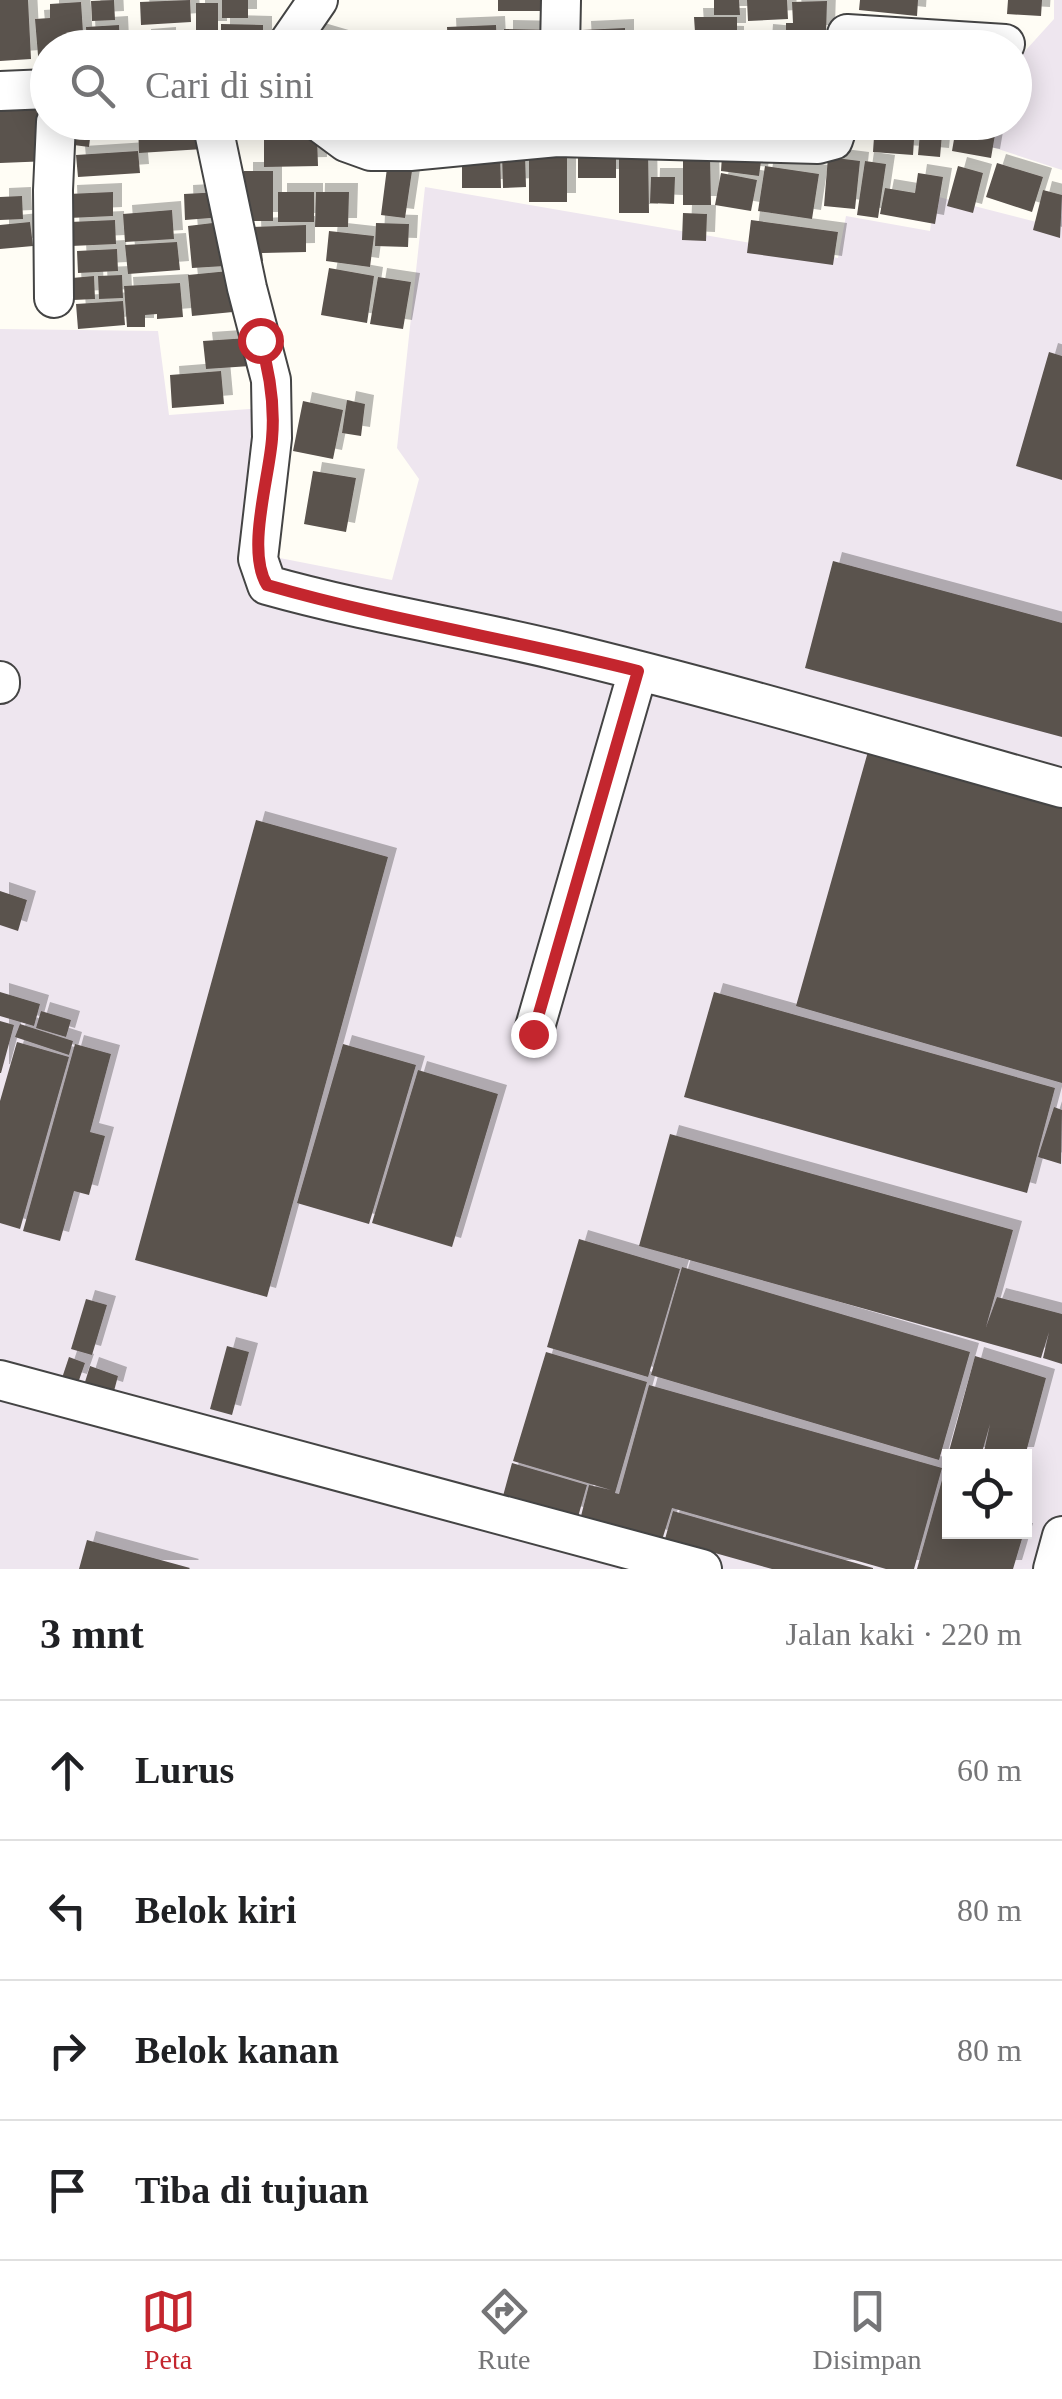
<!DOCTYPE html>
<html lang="id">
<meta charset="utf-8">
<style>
body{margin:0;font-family:"Times New Roman",serif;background:#f6f6f6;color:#202124}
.controls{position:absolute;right:30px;bottom:30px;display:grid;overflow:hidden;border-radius:0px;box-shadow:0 5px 25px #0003}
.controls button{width:90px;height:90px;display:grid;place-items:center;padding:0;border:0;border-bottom:2px solid #e0e0e0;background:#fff;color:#202124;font:50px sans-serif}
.stop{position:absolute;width:30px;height:30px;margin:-22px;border:8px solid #c4262e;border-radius:50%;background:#fff}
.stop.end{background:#c4262e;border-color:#fff;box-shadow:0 2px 10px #0008}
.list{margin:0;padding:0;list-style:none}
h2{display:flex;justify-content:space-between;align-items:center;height:130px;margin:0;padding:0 40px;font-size:42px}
h2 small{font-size:32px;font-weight:400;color:#757577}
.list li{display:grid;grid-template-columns:65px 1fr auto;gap:30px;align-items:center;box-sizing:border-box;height:140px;padding:0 40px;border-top:2px solid #e0e0e0}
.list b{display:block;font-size:38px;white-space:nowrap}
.list em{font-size:32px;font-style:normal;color:#757577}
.icon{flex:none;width:55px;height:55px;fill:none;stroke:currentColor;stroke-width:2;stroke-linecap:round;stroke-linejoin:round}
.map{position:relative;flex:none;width:1062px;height:1569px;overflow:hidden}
.search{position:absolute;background:#fff;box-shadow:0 5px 25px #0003;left:30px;right:30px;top:30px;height:110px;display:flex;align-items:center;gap:25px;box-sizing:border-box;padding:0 35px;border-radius:55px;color:#757577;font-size:38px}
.sheet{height:690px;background:#fff}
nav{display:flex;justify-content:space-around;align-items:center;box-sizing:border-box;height:140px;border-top:2px solid #e0e0e0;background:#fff;font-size:28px;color:#757577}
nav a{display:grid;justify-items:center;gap:5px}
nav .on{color:#c4262e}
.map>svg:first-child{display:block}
.industrial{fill:#eee6ef;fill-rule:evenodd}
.building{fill:#5a524d;filter:url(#shadow)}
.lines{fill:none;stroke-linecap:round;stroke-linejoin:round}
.minor-casing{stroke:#444;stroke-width:42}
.minor{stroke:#fff;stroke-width:38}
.route{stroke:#c4262e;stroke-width:12}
</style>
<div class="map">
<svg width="1062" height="1569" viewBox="0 0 1062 1569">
<defs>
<filter id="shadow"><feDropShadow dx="9" dy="-9" stdDeviation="0" flood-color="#0004"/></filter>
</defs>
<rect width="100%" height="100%" fill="#fffdf5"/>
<path class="industrial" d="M1054,0h8v170l-73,-24 6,-23 19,-1 1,-60 39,-43z
M425,187l413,71 8,-42 84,15 5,-35 121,31 6,-35v1377h-1062v-1240l158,2 11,84 93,-7 -13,144 143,28 27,-101 -22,-31zM950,1456h74v76h-74z"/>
<path class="building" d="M0,0h28l3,59 -31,2z
M114,0l1,20 -23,1 -1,-20z
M190,0l1,22 -50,3 -1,-23z
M222,0h26v18h-26z
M498,0h48v11h-48z
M714,0h25l1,15h-26z
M747,0h40l1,19 -40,2z
M860,0h58l-1,16 -58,-6z
M1008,0h34l-1,16 -34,-2z
M827,1l-1,33h-32l11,2v12h-42l1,-15 22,2v-12h7l-1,-21z
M81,2l3,46h-36v19h-9l-4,-48 15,-1v-14z
M196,3h22v27h-22z
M694,17h43v15h-42z
M221,24l42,1v23h-42z
M119,25l1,23h-33l-1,-21z
M496,25l1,21 -49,2 -1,-21z
M625,28v20h-42l-1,-18z
M504,29l50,1v18h-50z
M309,30l34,10 -2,8h-37z
M702,34l33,1v13h-33z
M167,36v12h-25v-10z
M366,41h43v7h-43z
M48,96l2,65 -50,2v-66z
M68,122h24l-3,25 -23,-3z
M99,122h28l-4,16 -26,-6z
M138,122h63l2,27 -64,4z
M875,122l40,2 -2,31 -40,-3z
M921,122l22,1 -3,34 -22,-2z
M957,122l40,1 -6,35 -39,-7z
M317,137l1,29 -54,1v-29z
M529,141h38v61h-38z
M578,147h38v31h-38z
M619,148h29l1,65h-30z
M138,151l2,22 -62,4 -2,-22z
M500,154l1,34h-39v-33z
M502,154h23l1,33 -23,1z
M683,154h27l1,51h-28z
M722,156l39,5 -2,15 -38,-5z
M828,157l32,4 -5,48 -31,-3z
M865,161l21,3 -8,54 -21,-3z
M997,163l46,14 -11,35 -46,-15z
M765,166l54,8 -7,45 -54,-8z
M958,166l25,7 -10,40 -26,-7z
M387,168l25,3 -7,47 -24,-3z
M244,171h29v50h-29z
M721,173l36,7 -6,31 -36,-6z
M918,173l25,4 -8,47 -55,-10 5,-26 30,5z
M651,177h24l-1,27 -24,-1z
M1043,190l19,5 -2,43 -27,-8z
M113,192v24l-44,2 -1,-24z
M221,192l2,25 -38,3 -1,-26z
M278,192h36v30h-36z
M316,192h33l-1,35h-33z
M22,196l1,23 -23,1v-23z
M172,210l2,29 -49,3 -2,-28z
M683,213l24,1 -1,27 -24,-1z
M115,220l1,24 -45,2 -1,-24z
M751,220l87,12 -5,33 -86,-12z
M30,222l3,24 -33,3v-24z
M221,222l4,44 -33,2 -4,-42z
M376,223l33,1 -1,23 -33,-1z
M306,225v27l-44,1 1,8 -10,1 -1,-35z
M329,231l45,5 -4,31 -44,-6z
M177,242l3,28 -52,4 -3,-29z
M117,249l1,22 -40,2 -1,-22z
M329,268l45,8 -7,47 -46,-8z
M239,270l4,41 -51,5 -4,-41z
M122,275l1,23 -24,1 -1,-23z
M94,276l1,23 -22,1 -1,-22z
M378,277l33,5 -8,47 -33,-5z
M180,283l3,34 -26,2v-5l-12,1v12h-18l-3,-41z
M123,301l2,24 -47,4 -2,-25z
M248,338l2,28 -44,3 -3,-28z
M1049,352l13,4v124l-46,-14z
M221,371l3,33 -52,4 -2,-33z
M347,400l18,4 -4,32 -19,-3z
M303,401l40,9 -10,49 -40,-8z
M313,471l43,7 -10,54 -42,-8z
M833,561l229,62v114l-257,-69z
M869,748l193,56v279l-266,-77z
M256,820l132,37 -121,440 -132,-37z
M0,891l27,9 -9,31 -18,-6z
M0,992l40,12 -6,22 -34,-10z
M714,992l341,96 -28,105 -343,-96z
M41,1011l30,9 -5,17 -30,-9z
M0,1021l14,4 -13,48h-1z
M20,1024l53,17 -4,14 -54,-18z
M17,1042l52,15 -49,172 -20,-6v-122z
M75,1044l36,10 -21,78 15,4 -16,59 -15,-4 -14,50 -37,-10z
M343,1044l73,21 -47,159 -72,-21z
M418,1070l80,24 -46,153 -80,-24z
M1054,1107l8,3 -1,54 -23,-7z
M670,1134l343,96 -27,97 11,-30 65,17v50l-19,-6 6,-26 -8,26 -402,-112z
M579,1239l101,30 -32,108 -101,-30z
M682,1267l288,85 -31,108 -288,-85z
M86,1299l21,6 -15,50 -21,-6z
M227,1346l22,6 -17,63 -22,-6z
M546,1352l101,30 -32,111 4,1 30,-109 293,83 -28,101h-28l-214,-61 -10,32 -81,-24 8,-31 22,5 -98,-29z
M975,1356l71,22 -21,78h-42l7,-32 -9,32h-31v11l-5,-1z
M69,1357l16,6 -7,20 -16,-5z
M90,1366l28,10 -4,15 -29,-9z
M512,1463l75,22 -9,32 -75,-21z
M942,1480l8,2v50h74l-11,37h-96z
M673,1511l200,57v1h-101l-107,-30z
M87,1540l103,28 -1,1h-110z"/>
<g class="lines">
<g class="minor-casing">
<path id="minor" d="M847,34l158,10
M285,48l33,-48
M560,48l1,-48
M0,91l48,-2
M212,122l35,166 24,92 1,58 -14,121 9,26c96,27 193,42 289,65 170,41 338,91 506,138
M319,122l27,20 25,9h39l147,-14 261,7 15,-4 6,-18
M54,298l-1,-108 3,-68
M0,681v3
M533,1034l105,-363
M0,1380l702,189
M1053,1569l9,-33"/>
</g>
<use href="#minor" class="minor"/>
</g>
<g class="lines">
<path class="route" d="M260,340c10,33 15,65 12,99 -3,40 -26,112 -5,146 122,35 248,55 371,86l-105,363"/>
</g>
</svg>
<div class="controls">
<button><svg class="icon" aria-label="locate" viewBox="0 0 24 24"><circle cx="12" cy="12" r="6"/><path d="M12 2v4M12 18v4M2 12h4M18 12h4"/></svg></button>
</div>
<div class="stop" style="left:260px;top:340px"></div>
<div class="stop end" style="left:533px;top:1034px"></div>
<div class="search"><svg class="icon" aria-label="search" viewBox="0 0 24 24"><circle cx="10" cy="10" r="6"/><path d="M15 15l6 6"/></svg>Cari di sini</div>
</div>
<section class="sheet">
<h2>3 mnt<small>Jalan kaki · 220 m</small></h2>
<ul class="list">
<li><svg class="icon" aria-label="ahead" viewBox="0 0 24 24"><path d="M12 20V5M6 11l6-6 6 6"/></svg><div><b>Lurus</b></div><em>60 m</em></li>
<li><svg class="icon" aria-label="left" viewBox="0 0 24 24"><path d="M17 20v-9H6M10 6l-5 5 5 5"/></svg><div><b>Belok kiri</b></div><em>80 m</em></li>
<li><svg class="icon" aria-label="right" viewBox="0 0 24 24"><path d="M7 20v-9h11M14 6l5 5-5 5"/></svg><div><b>Belok kanan</b></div><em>80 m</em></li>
<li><svg class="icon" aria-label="arrive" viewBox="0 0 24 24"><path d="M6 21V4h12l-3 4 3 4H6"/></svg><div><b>Tiba di tujuan</b></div></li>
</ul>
</section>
<nav>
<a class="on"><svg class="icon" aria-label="map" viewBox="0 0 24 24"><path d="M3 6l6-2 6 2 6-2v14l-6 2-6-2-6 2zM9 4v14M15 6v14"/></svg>Peta</a>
<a><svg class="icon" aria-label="directions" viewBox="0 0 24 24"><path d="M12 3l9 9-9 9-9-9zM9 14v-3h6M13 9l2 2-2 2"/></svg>Rute</a>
<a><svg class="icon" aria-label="saved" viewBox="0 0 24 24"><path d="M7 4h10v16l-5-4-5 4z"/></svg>Disimpan</a>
</nav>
